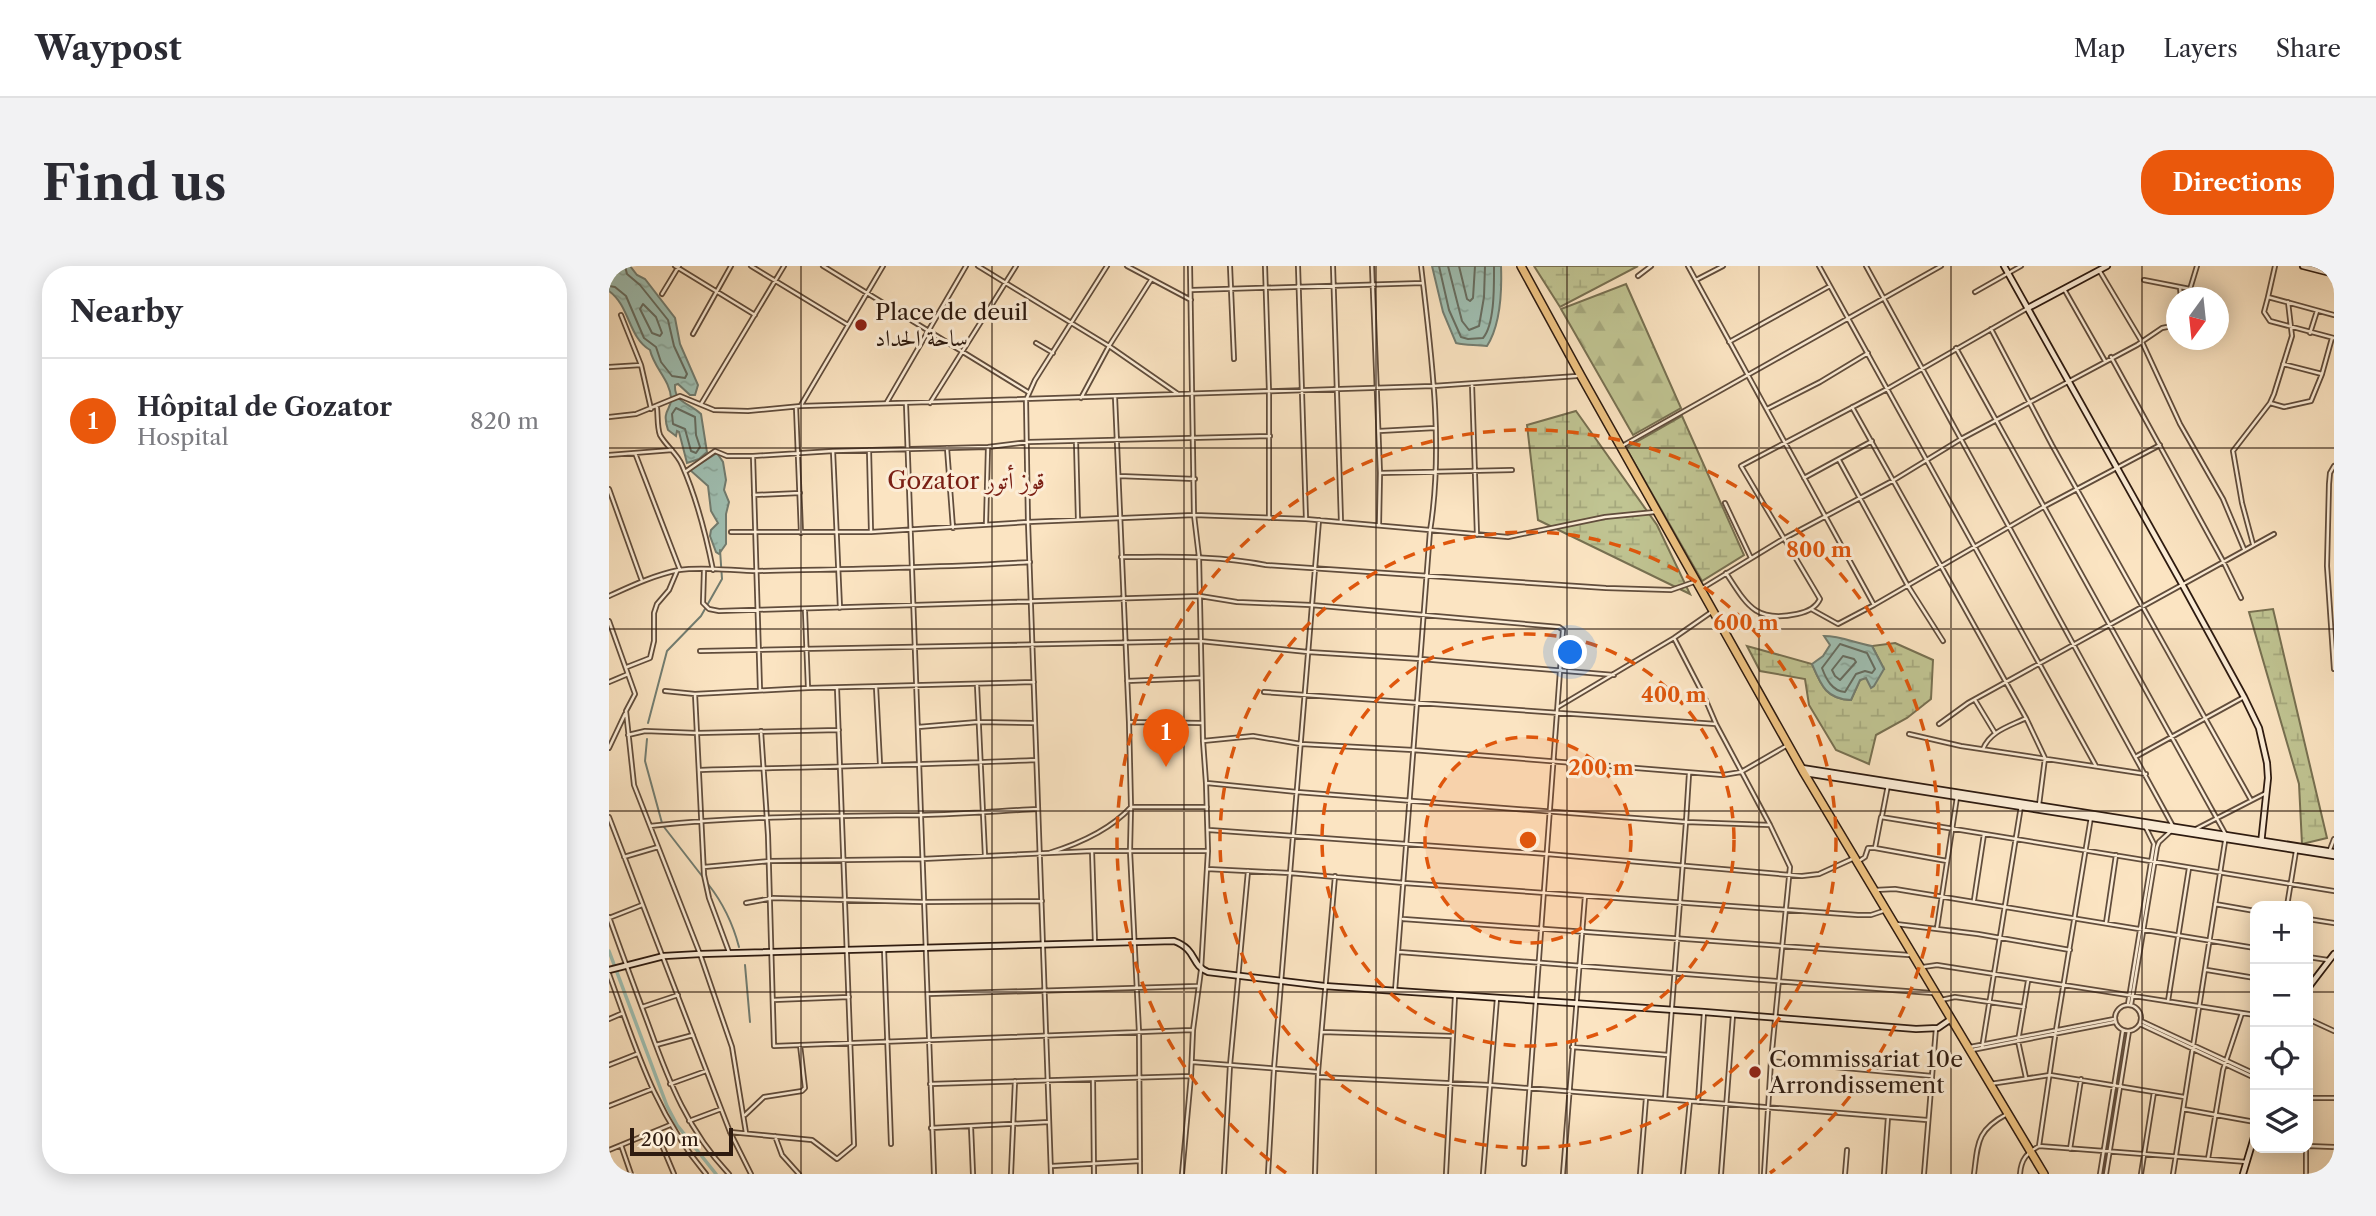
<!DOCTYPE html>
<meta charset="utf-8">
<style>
body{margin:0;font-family:"Libre Caslon Text",Amiri,serif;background:#f2f2f3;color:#2b2b33}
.controls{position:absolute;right:21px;bottom:21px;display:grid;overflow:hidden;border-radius:14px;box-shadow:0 4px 18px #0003}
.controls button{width:63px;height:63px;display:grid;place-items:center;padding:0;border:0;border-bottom:2px solid #e1e1e2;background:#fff;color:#2b2b33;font:35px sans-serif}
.compass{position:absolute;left:1557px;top:21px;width:63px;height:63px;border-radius:50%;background:#fff;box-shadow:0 4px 18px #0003;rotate:195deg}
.scale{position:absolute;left:21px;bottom:18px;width:103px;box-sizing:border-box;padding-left:7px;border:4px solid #2e1b10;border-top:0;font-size:19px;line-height:24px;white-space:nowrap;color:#2e1b10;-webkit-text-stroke:5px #fcedd7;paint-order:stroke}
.you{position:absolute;left:962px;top:387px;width:24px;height:24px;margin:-18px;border:5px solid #fff;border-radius:50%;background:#1a73e8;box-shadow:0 0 0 10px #1a73e833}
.badge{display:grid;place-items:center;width:46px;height:46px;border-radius:50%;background:#ea580c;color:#fff;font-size:23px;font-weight:700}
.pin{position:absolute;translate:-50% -58px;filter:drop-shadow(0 2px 4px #0008)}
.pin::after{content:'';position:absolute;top:37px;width:24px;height:21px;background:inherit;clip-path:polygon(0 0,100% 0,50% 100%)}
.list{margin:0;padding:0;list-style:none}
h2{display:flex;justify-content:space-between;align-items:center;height:91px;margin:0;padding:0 28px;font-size:30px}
h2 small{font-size:23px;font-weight:400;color:#7c7c81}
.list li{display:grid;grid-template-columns:46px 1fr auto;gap:21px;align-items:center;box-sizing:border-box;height:126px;padding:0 28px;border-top:2px solid #e1e1e2}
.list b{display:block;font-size:26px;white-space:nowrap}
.list p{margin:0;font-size:23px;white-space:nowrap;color:#7c7c81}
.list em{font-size:23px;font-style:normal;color:#7c7c81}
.icon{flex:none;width:38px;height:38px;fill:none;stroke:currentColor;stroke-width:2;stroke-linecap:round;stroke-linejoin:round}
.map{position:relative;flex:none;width:1725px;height:908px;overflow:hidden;border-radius:28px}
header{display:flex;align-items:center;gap:42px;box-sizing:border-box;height:98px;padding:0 35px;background:#fff;border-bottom:2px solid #e1e1e2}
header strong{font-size:33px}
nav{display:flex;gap:38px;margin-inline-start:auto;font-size:24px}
.intro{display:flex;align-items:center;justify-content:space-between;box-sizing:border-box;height:168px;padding:0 42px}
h1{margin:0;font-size:49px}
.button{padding:18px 32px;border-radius:28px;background:#ea580c;color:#fff;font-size:24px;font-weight:700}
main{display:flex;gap:42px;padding:0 42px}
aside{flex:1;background:#fff;border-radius:28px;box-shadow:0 4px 18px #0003}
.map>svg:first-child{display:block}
.forest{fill:url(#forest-firs);stroke:#777051;stroke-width:2}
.wetland{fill:url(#wetland-marsh);stroke:#777051;stroke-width:2}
.water{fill:url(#water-ripples);stroke:#727d71;stroke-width:2}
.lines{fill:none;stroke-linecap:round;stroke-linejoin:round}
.shore{stroke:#666d61;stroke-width:2}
.stream{stroke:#727d71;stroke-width:2}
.canal{stroke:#9fbfb2;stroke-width:3.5}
.street-casing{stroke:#614d3c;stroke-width:6}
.secondary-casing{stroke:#2e1b10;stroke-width:8}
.highway-casing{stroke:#2e1b10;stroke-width:10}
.street{stroke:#fcedd7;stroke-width:2.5}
.secondary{stroke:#fcedd7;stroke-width:4.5}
.highway{stroke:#eec281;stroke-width:7}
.grid{fill:none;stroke:#2e1b10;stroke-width:2;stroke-opacity:0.55}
.ring{fill:none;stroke:#df560c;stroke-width:3.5;stroke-dasharray:12 9}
.poi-dot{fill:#8f2418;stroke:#fcedd7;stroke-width:2.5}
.labels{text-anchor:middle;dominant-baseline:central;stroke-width:6;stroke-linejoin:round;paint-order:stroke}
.poi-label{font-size:23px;fill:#2e1b10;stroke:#fcedd7;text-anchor:start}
.neighbourhood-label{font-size:24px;fill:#7a1f14;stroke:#fcedd7}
.centre{fill:#df560c;stroke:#fcedd7;stroke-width:3.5}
.ring-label{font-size:21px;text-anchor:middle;font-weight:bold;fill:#df560c;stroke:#fcedd7;stroke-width:6;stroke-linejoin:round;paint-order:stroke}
</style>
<header>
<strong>Waypost</strong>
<nav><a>Map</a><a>Layers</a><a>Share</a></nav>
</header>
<div class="intro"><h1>Find us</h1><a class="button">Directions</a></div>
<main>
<aside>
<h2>Nearby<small></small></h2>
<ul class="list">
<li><span class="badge">1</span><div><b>Hôpital de Gozator</b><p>Hospital</p></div><em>820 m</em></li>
</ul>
</aside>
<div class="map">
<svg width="1725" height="908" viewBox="0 0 1725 908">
<defs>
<pattern id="forest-firs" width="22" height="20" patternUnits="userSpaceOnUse" patternTransform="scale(1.75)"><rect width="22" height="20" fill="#c0c492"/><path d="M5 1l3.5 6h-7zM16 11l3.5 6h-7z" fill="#a5a87d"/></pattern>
<pattern id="wetland-marsh" width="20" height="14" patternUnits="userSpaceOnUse" patternTransform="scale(1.75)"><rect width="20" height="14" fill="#c0c492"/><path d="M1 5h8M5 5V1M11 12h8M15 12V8" fill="none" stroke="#a5a87d"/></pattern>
<pattern id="water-ripples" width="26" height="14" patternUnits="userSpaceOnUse" patternTransform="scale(1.75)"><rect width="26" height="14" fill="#9fbfb2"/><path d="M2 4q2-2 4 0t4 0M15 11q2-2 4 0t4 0" fill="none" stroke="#89a498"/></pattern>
</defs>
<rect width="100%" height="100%" fill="#fbe4c2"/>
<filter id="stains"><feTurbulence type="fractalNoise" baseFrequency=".00286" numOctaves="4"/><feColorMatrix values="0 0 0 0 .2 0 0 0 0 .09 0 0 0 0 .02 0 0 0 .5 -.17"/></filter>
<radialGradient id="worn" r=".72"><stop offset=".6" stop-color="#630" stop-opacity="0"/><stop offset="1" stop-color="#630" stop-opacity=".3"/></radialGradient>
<path class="forest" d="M1017,18l55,124 -48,27 -72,-126z"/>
<path class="wetland" d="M925,0h104l-78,41z
M967,145l81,114 33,69 -152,-74 -11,-95z
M1073,150l62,139 -42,26 -76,-133z
M1664,343l54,229 -25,6 -3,-60 -50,-172z
M1286,377l38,17 -2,39 -24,19 -31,17 -7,29 -33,-14 -27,-45 -4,-26 -45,-8 -13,-25 65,18c9,21 14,35 39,36l9,-20 24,-11 -12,-23z"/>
<path class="water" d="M0,0h21l7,9 8,4 30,39 5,26 18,41 -3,10h-5l-12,-11 -3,1c-1,18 15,18 26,29l6,38 -8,7 -12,4 -8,-31 -2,-1 -1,5 -8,-6c-7,-21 4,-20 3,-32 -1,-18 -17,-30 -21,-48 -22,-13 -20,-44 -41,-59z
M823,0h69c1,26 0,58 -14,80 -11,-2 -20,0 -31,-3l-13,-31z
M108,187l6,9 3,18 -2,10 5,12 -3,12v30l-7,10 -3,-2 -6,-16 1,-6 7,-7 -7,-12 -3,-25 -18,-16z
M1215,370c17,0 31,7 48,10l12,23 -10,17 -3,2 -5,-10 -6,2 -9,20c-25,-1 -30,-15 -39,-36l11,-8 7,-11z"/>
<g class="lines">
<path class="shore" d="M830,0l10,44 12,27 7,2 15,-1c12,-14 11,-54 11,-72
M839,0l14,55 7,9 10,-4 5,-29 1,-31
M850,0l8,33 3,2 3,-3 2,-32
M0,20l6,1 11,9 18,42 12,9 5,15 11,14 13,2 2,-4 -13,-28 -6,-26 -28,-35 -13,-11 -2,-8
M34,38l13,13 6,16 -2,3 -8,-3 -12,-24z
M67,142l19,9 1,18 4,12 -4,6 -5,-2 -6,-22 -12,-5 -1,-10z
M1231,378l27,9 8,16 -3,4 -7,-2 -9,3 -11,18c-13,-1 -19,-13 -23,-24z
M1234,390l11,3 2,3 -16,18 -5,-4 -3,-6z"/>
<path class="stream" d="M39,457l19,-72 34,-35 21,-37 -2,-29
M38,473l-2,22 17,62
M55,561l38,49
M99,618c15,19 25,40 31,63
M136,699l5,57"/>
<path class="canal" d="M0,685l58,155 10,19 39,49"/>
<g class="street-casing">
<path id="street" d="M66,0l80,49
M142,0l97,59
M214,0l205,126
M369,0l131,80 69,48
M518,0l64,34
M621,0l4,93
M656,0l4,125v127
M689,0l8,253
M724,0l8,256
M763,0l8,207 -1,52
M1079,0l186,339 -36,19 -27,-15
M1210,0l277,500
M1257,0l308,562
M1666,0l-7,31 66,18
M1490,4l43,72 38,82 43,75 21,50
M1029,10l13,-10
M1087,14l27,-14
M1535,14l46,9 7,-23
M1571,22l1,10
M1455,23l41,72
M583,24l231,-7
M1366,26l46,-26
M53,28l17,-28
M1659,31l-4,15 6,9 64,17
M12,49l20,50
M1382,63l61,116 199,355
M1701,67l7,-22
M84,68l38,-68
M1120,76l101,-56
M427,77l17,10
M1347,82l270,487 -53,339
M1502,91l112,204 18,37
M1674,98l39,10 10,-36
M0,101l32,-2 10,44
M863,118l5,151
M506,131l14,325 2,85 -1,44 9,181 1,142
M472,132l28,-52 42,-66
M278,136l79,-136
M321,137l86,-137
M1661,137l14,4 27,-6 11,-27
M92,138l83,-138
M297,138l28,770
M192,139l82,-139
M187,141l5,126
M1243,141l174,311 19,40 -6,47
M48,142c1,8 0,19 3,27 6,11 17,18 22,30 15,34 24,70 31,105
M1158,143l53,-27 48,-29
M0,151l27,-3 44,-18 34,14 34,1 53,-5 632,-20 144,-10
M770,165l56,-3
M467,175l2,79
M1013,180l319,-180
M338,182l6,80
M260,184l2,81
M224,185l7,157
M26,187l45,117
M0,189l63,-5
M144,190l7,234
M1230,194l69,126 35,55
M1725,200l-4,7 -1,11 -2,82 7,103
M76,206l30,-21 12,5h26l80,-5 155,-4 40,-5 242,-6
M771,207l132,-3
M510,210l76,3
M1195,212l68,-37
M0,223l33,92
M145,229l46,-2
M1116,237l26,55
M377,258l2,-77
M122,266h140l157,-10 166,-7 112,4 202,18 97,-20 50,-5
M1644,278l-11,-41 -9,-52 37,-48 4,-9 18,-58 -4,-34
M512,291c49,0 96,-2 145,8l340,23 65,2 23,-8
M95,304l-1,33 6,6 10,2 481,-15 37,6 74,3 248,22 4,3 -39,534
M1117,307c21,32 29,50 71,41 10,-2 19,-6 23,-15l-79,-133 146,-77 141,-81
M1092,323l82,-50 111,-59 67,-41 176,-94 25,-17 15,-3
M0,330c22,-10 45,-21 70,-26 25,-4 54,1 79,1 91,-2 181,-3 272,-9
M1265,339l171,-99 115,-61
M196,345l3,77
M0,355l26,73 -9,17 8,74 66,169 32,93 14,86
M1065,372l30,58 12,28 54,101 20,42 -19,194 -7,113
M91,385l500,-10 108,11 113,7 193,16
M18,401l23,-9 4,-17v-28l3,-9 12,-14 8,-19
M518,415l73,-3
M0,416l19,-8
M368,419l8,171
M267,421l4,77
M56,425l30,3 113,-6 226,-6
M655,426l452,32
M86,428l9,181 5,23 20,54
M1366,434l20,33
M949,441l116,-69 36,-25
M520,456l73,1
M1330,458l29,-21 306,-169
M309,461l60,-5 55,1
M152,465l7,104 6,211 418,-16
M1300,468l52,12 185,28
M19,469l17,-4 52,2 142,-3
M594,475l50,-5 48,8 112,6 310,25 18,-3 45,-26
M0,482l16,-34
M1374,483c7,-18 27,-23 43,-31
M1528,490l107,-59
M91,504c112,-3 224,-5 336,-10
M598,517l90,9 389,30 3,-48
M1273,550l6,-31
M0,551l121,315 21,42
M41,560c90,-10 180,-10 271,-11 39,-1 78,-4 117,-6
M600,564l338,24 255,22 17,-2 33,-15
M1585,564l72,-37
M1266,582l72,13
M483,585l3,92
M1720,586l5,-13
M440,587c29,-9 62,-24 82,-46h76
M15,591l34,-10
M1250,595l6,-4 3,-9h7l6,-31 453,74
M95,601l65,-6 153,-2 170,-8h116
M598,603l83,4 114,10 454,32h13l15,-5
M1266,624l20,-1 360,59
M1365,634l10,-66
M137,637l27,-5 150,4 119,-1
M1606,638l40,7
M1678,640l9,-55
M0,651c13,37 27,74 41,112 19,53 39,103 79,145
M0,652l33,-13
M794,653l506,36
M1699,653l26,4
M1497,657l10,-68
M1287,658l82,10 92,16
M1328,662l20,-131
M275,683l7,195
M790,686l533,41
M1699,691l20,3
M1314,701l14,-2 318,50
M1598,704l48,8
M0,708c27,74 45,138 97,200
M786,725l35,-460c14,-87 1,-179 -9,-265
M319,728l269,-8
M164,734l76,-3
M1332,734l14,-3 69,10
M1559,735l21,-133
M1519,738l26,-160 -8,-16
M1506 752a13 13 0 1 1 26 0a13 13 0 1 1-26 0Z
M1522,739l26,-158 2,-5 13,-12
M33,741l36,-12
M0,753l14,-6
M1699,753l26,12
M1532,755l114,53
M1531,758l115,54
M713,766l130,4
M47,779l37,-10
M963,781l96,8
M1361,781l144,-28
M1373,782l39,-242
M1363,784l143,-28
M1162,795l161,15
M583,796l126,10
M0,799l28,-11
M709,811l171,8 176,14 21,-277 84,3
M1417,812l-8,-37 10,-60
M484,813l1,95
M61,818l36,-13
M321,818l261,-8
M1381,818l60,-9 134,22
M1699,832h26
M1056,833l262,21
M1089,836l6,-90
M0,840l43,-17
M1574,843l72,13
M136,849l19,-18 38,-6 3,-3 -5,-43
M80,855l32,-12
M362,861l2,47
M322,862l118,-6
M47,865l18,43
M121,866l82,8 25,19 17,-14 -17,-457
M166,870l7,19 17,19
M12,879l10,29
M1430,880l17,-116 35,-213
M1699,880l26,1
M1461,883l11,-70
M0,884l61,-25
M1599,893l15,-89 19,-57
M443,900l88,-5
M402,908l4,-93
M442,908l-23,-652 -2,-122 9,-20 72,-114
M573,908l9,-98 2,-46 8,-60 7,-119 -2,-68 -3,-42 -4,-184 -5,-42 -4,-249
M615,908l6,-109 18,-194
M659,908l6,-106 45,-548
M706,908l3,-102 17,-196
M837,908l9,-178
M874,908l14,-176
M954,908l22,-278
M1031,908l6,-76
M1074,908l7,-73
M1112,908l12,-159
M1236,908l2,-24
M1275,908l4,-57
M1315,908l12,-146
M1365,908c4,-32 3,-44 33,-60
M1411,908c1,-15 7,-21 19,-28l208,16
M1491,908l23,-144
M1497,908l23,-143
M1532,908l13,-82
M1697,908v-26"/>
</g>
<g class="secondary-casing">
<path id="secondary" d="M1395,0l178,318 62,113 15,31 8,35 1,15 -7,66
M1694,0l31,8
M1419,42l79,-42
M1193,502l532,84
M1196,507l529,83
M0,704l55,-14 36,-2 474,-13c24,9 16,24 34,31l116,14 380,26 212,17 22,-1 13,-9
M1699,722l26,-34
M1634,908l12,-40"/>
</g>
<g class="highway-casing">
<path id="highway" d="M912,0l60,110 223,397 240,401"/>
</g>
<use href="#street" class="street"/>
<use href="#secondary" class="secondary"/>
<use href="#highway" class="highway"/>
</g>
<path class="grid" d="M192,0v908M383,0v908M575,0v908M767,0v908M958,0v908M1150,0v908M1342,0v908M1533,0v908M0,182h1725M0,363h1725M0,545h1725M0,726h1646M1699,726h26"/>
<circle cx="919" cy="574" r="103" fill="#df560c" fill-opacity=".12"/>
<g class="ring">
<circle cx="919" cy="574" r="103"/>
<circle cx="919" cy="574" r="206"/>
<circle cx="919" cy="574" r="308"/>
<path d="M677 907A411 411 0 1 1 1161 907"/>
</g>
<g class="poi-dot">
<circle cx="252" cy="59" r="7"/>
<circle cx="1146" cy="806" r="7"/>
</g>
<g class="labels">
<g class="poi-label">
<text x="266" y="46">Place de deuil<tspan x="266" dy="26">ساحة الحداد</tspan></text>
<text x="1160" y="793">Commissariat 10e<tspan x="1160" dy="26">Arrondissement</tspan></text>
</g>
<g class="neighbourhood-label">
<text x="357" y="214">Gozator قوز أتور</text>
</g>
</g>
<circle cx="919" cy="574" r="10" class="centre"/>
<g class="ring-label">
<text x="1210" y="291">800 m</text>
<text x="1137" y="364">600 m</text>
<text x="1065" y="436">400 m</text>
<text x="992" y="509">200 m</text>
</g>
<rect width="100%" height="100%" filter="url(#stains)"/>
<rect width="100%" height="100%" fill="url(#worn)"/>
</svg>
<div class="controls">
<button>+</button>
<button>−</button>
<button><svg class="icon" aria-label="locate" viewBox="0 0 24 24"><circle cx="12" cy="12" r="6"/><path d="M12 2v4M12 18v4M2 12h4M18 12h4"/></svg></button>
<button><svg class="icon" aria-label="layers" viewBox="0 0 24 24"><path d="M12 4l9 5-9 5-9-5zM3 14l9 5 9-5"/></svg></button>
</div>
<svg class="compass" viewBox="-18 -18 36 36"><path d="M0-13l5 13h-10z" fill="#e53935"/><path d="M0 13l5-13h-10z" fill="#7c7c81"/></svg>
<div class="scale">200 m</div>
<div class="you"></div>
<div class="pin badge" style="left:557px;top:501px">1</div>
</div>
</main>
